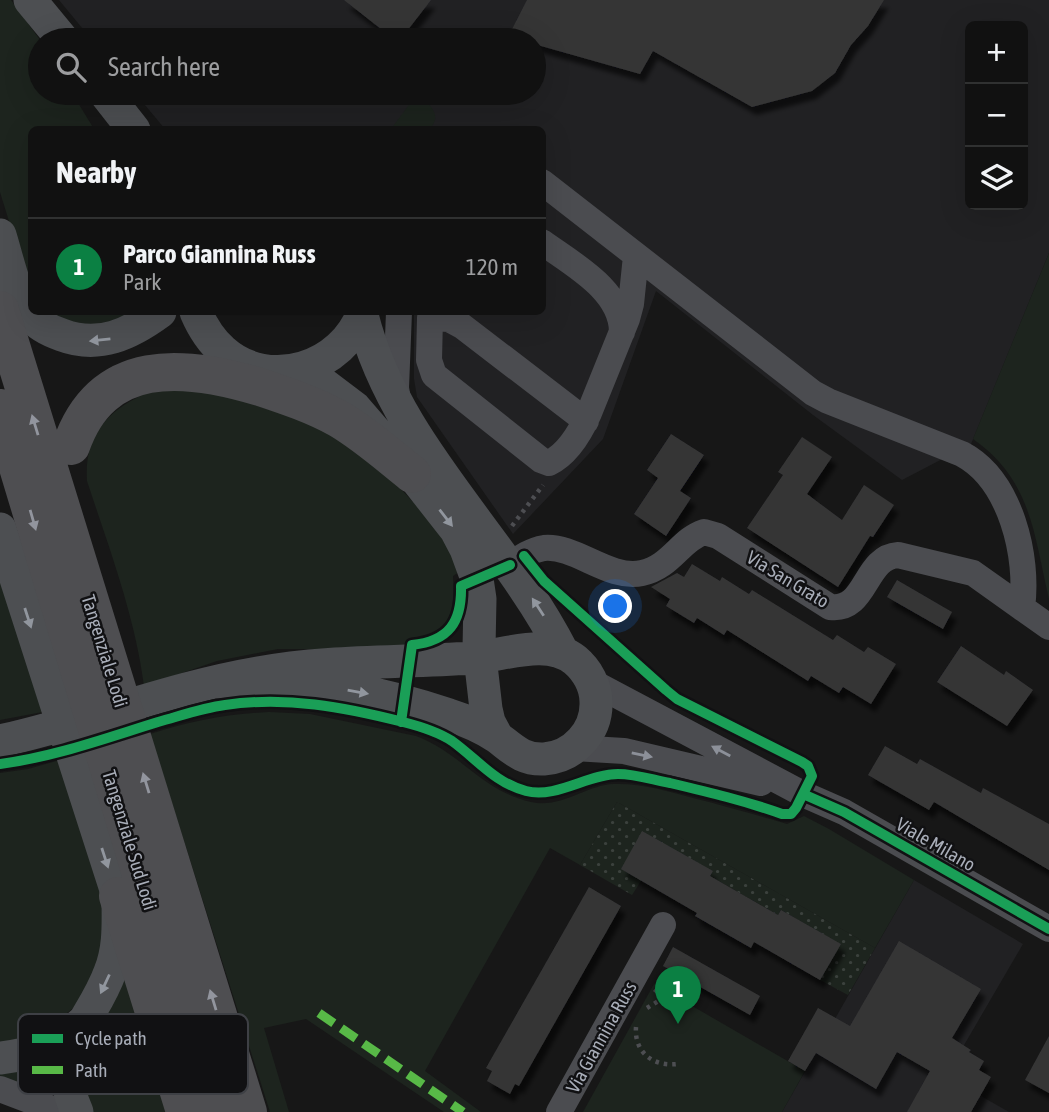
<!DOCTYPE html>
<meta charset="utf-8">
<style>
body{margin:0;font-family:"Asap Condensed",sans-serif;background:#1e1f1f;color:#f1f3f6}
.controls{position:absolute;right:21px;top:21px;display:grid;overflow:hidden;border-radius:10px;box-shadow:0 7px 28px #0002}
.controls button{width:63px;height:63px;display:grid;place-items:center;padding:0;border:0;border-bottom:2px solid #303131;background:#111;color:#f1f3f6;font:35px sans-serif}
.you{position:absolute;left:616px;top:607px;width:24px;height:24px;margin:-18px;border:5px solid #fff;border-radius:50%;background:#1a73e8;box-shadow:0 0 0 10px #1a73e833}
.badge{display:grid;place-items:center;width:46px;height:46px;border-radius:50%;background:#0b8043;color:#fff;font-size:23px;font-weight:700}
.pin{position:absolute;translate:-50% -58px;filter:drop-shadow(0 2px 4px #0008)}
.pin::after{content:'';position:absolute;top:37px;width:24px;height:21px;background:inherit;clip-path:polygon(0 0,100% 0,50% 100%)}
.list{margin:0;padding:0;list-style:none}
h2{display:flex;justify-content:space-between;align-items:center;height:91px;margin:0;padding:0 28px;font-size:30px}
h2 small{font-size:23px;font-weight:400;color:#9c9d9f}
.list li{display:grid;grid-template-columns:46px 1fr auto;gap:21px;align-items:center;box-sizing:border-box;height:98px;padding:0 28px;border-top:2px solid #303131}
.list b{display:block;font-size:26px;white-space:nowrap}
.list p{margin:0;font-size:23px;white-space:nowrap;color:#9c9d9f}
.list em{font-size:23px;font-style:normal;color:#9c9d9f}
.icon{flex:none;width:38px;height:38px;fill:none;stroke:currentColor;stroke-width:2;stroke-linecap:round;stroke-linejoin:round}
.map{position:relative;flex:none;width:1049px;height:1112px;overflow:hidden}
.search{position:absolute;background:#111;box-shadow:0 7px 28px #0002;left:28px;top:28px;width:518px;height:77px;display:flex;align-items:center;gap:18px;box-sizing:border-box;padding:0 24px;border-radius:38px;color:#9c9d9f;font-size:26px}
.panel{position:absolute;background:#111;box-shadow:0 7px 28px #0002;left:28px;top:126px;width:518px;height:189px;border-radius:10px}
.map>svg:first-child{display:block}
.built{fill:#212123;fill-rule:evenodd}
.green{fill:#1d241e}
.garden{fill:url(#garden-dots)}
.building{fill:#353536;filter:url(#shadow)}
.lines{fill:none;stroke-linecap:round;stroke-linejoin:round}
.path{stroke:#4d4e52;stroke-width:4.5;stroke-dasharray:3.5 5;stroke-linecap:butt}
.minor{stroke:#4b4c50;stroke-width:26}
.major{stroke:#4d4f52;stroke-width:33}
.highway{stroke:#4e4e51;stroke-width:38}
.quiet{stroke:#58b947;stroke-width:9;stroke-dasharray:18 9;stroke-linecap:butt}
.cycleway-casing{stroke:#111113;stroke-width:15}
.cycleway{stroke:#1a9f57;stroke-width:10}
.oneway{fill:#91969e}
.oneway2{fill:#92959e}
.oneway3{fill:#8c9099}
.labels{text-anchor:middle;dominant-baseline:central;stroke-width:5;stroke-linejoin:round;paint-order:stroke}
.street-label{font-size:19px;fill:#a8adb8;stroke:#111113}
.key{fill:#111113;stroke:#3e4045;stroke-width:2}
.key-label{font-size:19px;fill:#a8adb8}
</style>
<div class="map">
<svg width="1049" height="1112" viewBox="0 0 1049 1112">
<defs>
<pattern id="garden-dots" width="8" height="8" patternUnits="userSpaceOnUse" patternTransform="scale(1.75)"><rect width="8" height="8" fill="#1d241e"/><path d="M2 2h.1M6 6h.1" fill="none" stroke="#3b413d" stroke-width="1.8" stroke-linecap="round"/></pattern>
<filter id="shadow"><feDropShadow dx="4.5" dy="8" stdDeviation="2" flood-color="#0009"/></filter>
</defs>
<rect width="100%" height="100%" fill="#171717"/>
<path class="built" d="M59,0h990v253l-78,191 -69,36 -89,-65 -157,-124 -53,148 -90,95 -96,-137 -3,-18v-67h128v-182l-377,-1 -30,-36h399v-53h-442zM970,26h53v179h-53z
M914,880l109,64 -77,132 63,36h-227z"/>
<path class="green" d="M0,0h11l29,40v53h32l22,36 -62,1 -1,163 -31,-101z
M417,94c12,9 27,22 12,35h-38z
M1049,253v346c-15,-63 -17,-119 -76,-160z
M45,312h91c-41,22 -50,16 -91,0z
M151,391h60l107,34 65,45 47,50 17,26 12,26 -6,4c2,39 -3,59 -45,64l-3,9h-127l-61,12 -73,25c-9,-70 -35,-138 -57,-205 -3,-48 22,-72 64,-90z
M0,563l48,148 -48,9z
M269,712l41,2 106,22c47,18 64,54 115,66 30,7 55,-17 83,-18 27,-1 53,7 79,14 32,8 63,17 94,26l17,-8 25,13 85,51 -39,68 -258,-146 -37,63 -30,-17 -125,223 56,41h-37l-138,-93 -42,9 25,84h-19l-120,-378c42,-13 75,-20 119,-22z
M60,760l47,142v46l-31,58 -18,14 -24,13 -34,11v-271l28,-4z
M126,977l49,135h-84l-5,-10 -5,-50z
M654,984l151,87 -23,41h-199z
M50,1060l3,30 -4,7 -49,-19v-11z"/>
<path class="garden" d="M617,802l258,146 -27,47 -28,-15 20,-36 -59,-34 -3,5 -68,-39h-66l-12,19 -52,-30z"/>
<path class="building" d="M344,0h87l-31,40h-5z
M527,0h357l-16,26 -17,19 -16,28 -23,18 -60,16 -99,-56 -13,23 -106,-30v-4l-26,-3z
M671,434l33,21 -24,36 11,7 -25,38 -32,-22 24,-36 -11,-8z
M802,437l30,20 -25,37 35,26 22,-35 30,20 -21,32 -3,-1 -32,51 -91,-59 36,-53 -5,-3z
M692,564l28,17 2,-4 27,17 3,-4 81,50 4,-5 27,17 4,-5 28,17 -25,40 -28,-17 -4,6 -28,-17 -3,5 -81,-51 -3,5 -27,-17 -3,5 -28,-17 4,-7 -19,-12 26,-14 7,4z
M897,580l55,32 -9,17 -56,-32z
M961,646l43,29 2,-4 27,19 -26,36 -70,-44z
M885,746l32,18 3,-5 61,34 2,-5 66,36v46l-115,-68 -5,8 -61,-35z
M642,831l71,40 -3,5 68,39 3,-5 60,34 -21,36 -66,-38 -3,6 -56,-32 2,-3 -76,-44z
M589,887l32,19 -102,180 -4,-2 -5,10 -23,-13 5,-10 -6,-3z
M899,941l82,48 -29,49 19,12 -2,2 15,9 -5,9 12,7 -20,35h-64l23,-41 -33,-19 -21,37 -60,-36 -11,18 -17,-10 30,-53 32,18z
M673,947l87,49 -10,19 -87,-49z
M1049,1036v57l-24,-13z"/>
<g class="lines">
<path class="path" d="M512,526l31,-41
M647,1008l13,-8 1,-5 -7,-6
M636,1027c-2,25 17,40 41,37"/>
<path class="minor" d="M542,182l271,211 15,8 134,53c49,26 67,103 60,154
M542,242c30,22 80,48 80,90
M398,400l-2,-12 3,-76
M586,421l-124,-95 -13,-7 -19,-1 -1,42 5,15 107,85 8,3c19,-9 32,-32 40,-50l38,-94 4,-15 5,-48
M510,565c10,-7 21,-15 34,-17 32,-3 64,32 98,25 29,-6 38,-33 62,-41l14,4 112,71c37,5 34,-50 68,-52l75,18 76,54
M592,682l211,112 41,18 205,117
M574,748l50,3 137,32
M0,1089l60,23
M559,1112l104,-187"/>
<path class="major" d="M30,0l33,40
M105,93l29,37
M0,235c8,26 14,58 30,80 8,10 20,16 32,20 37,14 68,-1 98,-23
M196,312c6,14 14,28 27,39 46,41 120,17 140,-39
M362,315c32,130 142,221 201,338
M294,371l24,9 37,28 57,66 44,56 10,19 11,30 3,20 -1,49 7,61 3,13 8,15
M0,529l118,367c0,26 2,51 -8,76 -20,55 -62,75 -33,140
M0,741c87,-19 170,-53 258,-68 71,-13 142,-10 213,-15 33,-2 75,-21 104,2 12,10 21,26 21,42 1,29 -22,55 -52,57 -22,1 -31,-10 -47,-22 -14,-9 -32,-17 -48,-22 -74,-25 -155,-39 -232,-33
M0,1058c35,-4 57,-13 83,-36"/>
<path class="highway" d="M0,310l248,802
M0,408l213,704
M71,446c31,-90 113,-82 189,-59 27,9 54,18 79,32 27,16 49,36 73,55
M118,896l65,209"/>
<path class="quiet" d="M319,1013l144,99"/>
<g class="cycleway-casing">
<path id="cycleway" d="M401,722l11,-77c37,-4 50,-23 49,-59l49,-21
M0,764c54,-7 106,-26 158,-42 22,-6 44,-14 67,-17 61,-9 119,2 178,17 16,4 35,10 49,19 25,18 43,42 74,50 30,8 62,-17 92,-17 18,0 35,6 52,9 38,9 76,18 112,31h9l5,-6 16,-32 -4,-10 -6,-4 -125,-63 -11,-9 -122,-109 -20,-25
M803,794l41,18 205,117"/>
</g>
<use href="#cycleway" class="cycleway"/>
</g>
<defs><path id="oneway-solid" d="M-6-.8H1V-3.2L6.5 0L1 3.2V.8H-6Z" transform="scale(1.75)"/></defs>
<g class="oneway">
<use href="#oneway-solid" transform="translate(100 340) rotate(174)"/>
<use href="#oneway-solid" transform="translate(446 518) rotate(52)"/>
<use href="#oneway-solid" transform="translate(538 607) rotate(-123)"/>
<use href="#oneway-solid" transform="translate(28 618) rotate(72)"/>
<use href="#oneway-solid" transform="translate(358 692) rotate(10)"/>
<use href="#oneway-solid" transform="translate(105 858) rotate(72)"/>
<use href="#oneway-solid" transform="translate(105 984) rotate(115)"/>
</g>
<g class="oneway2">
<use href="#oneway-solid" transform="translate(35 425) rotate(-107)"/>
<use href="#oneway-solid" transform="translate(33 520) rotate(74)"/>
<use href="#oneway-solid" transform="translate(146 783) rotate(-107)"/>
<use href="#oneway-solid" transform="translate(213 1000) rotate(-107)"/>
</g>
<g class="oneway3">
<use href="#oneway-solid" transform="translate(721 751) rotate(-152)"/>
<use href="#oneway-solid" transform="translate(642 755) rotate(12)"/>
</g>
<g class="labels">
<g class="street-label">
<text transform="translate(788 579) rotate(31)">Via San Grato</text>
<text transform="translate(105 651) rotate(73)">Tangenziale Lodi</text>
<text transform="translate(130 840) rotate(73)">Tangenziale Sud Lodi</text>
<text transform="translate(936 844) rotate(30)">Viale Milano</text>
<text transform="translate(601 1037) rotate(-61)">Via Giannina Russ</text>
</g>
</g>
<rect x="18" y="1014" width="230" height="80" rx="10" class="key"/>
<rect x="32" y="1034" width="31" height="9" fill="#1a9f57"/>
<rect x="32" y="1066" width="31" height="8" fill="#58b947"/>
<g class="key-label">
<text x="75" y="1045">Cycle path</text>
<text x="75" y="1077">Path</text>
</g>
</svg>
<div class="controls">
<button>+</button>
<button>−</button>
<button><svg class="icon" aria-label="layers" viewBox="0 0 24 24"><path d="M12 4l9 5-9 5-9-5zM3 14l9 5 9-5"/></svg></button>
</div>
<div class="you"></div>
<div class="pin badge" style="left:678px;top:1024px">1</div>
<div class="search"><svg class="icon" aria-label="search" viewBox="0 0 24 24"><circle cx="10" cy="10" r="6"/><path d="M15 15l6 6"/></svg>Search here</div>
<section class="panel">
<h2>Nearby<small></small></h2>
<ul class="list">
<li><span class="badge">1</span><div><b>Parco Giannina Russ</b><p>Park</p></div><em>120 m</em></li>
</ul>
</section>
</div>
